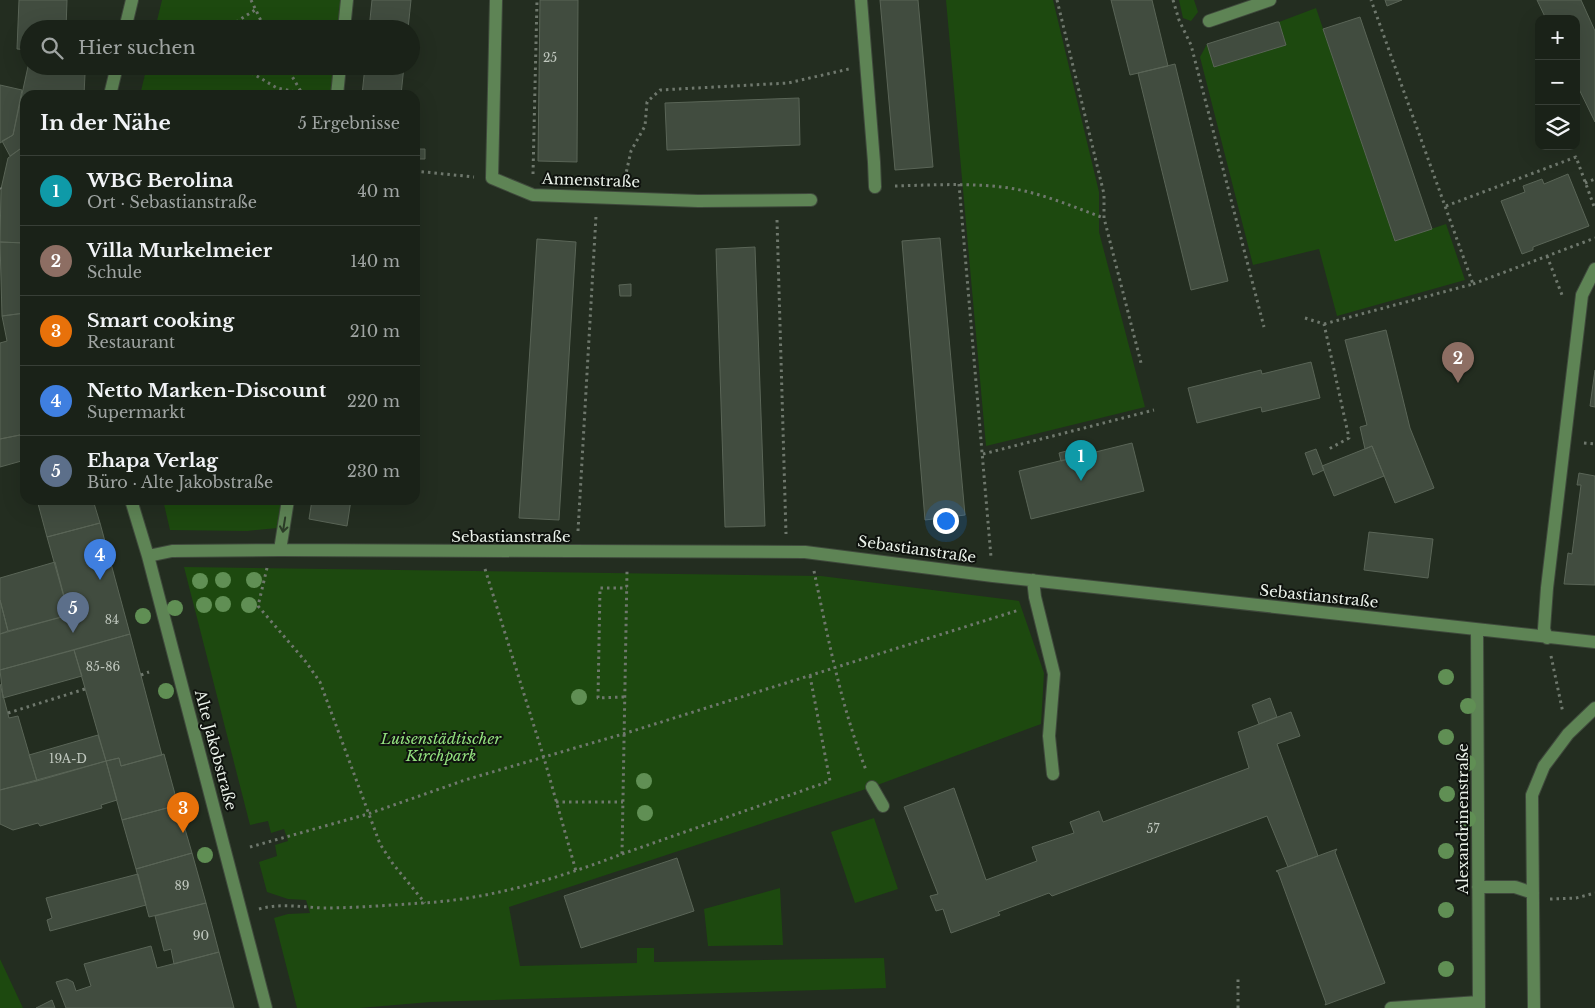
<!DOCTYPE html>
<html lang="de">
<meta charset="utf-8">
<style>
body{margin:0;font-family:"Libre Baskerville",serif;background:#232a21;color:#f1f3f6}
.controls{position:absolute;right:15px;top:15px;display:grid;overflow:hidden;border-radius:10px;box-shadow:0 5px 20px #0002}
.controls button{width:45px;height:45px;display:grid;place-items:center;padding:0;border:0;border-bottom:1px solid #383f37;background:#1a2218;color:#f1f3f6;font:25px sans-serif}
.you{position:absolute;left:945px;top:520px;width:18px;height:18px;margin:-12px;border:4px solid #fff;border-radius:50%;background:#1a73e8;box-shadow:0 0 0 8px #1a73e833}
.badge{display:grid;place-items:center;width:32px;height:32px;border-radius:50%;background:#b5acf8;color:#fff;font-size:16px;font-weight:700}
.pin{position:absolute;translate:-50% -41px;filter:drop-shadow(0 1px 2px #0008)}
.pin::after{content:'';position:absolute;top:26px;width:18px;height:15px;background:inherit;clip-path:polygon(0 0,100% 0,50% 100%)}
.list{margin:0;padding:0;list-style:none}
h2{display:flex;justify-content:space-between;align-items:center;height:65px;margin:0;padding:0 20px;font-size:21px}
h2 small{font-size:16px;font-weight:400;color:#9fa4a2}
.list li{display:grid;grid-template-columns:32px 1fr auto;gap:15px;align-items:center;box-sizing:border-box;height:70px;padding:0 20px;border-top:1px solid #383f37}
.list b{display:block;font-size:19px;white-space:nowrap}
.list p{margin:0;font-size:16px;white-space:nowrap;color:#9fa4a2}
.list em{font-size:16px;font-style:normal;color:#9fa4a2}
.icon{flex:none;width:28px;height:28px;fill:none;stroke:currentColor;stroke-width:2;stroke-linecap:round;stroke-linejoin:round}
.map{position:relative;flex:none;width:1595px;height:1008px;overflow:hidden}
.search{position:absolute;background:#1a2218;box-shadow:0 5px 20px #0002;left:20px;top:20px;width:400px;height:55px;display:flex;align-items:center;gap:12px;box-sizing:border-box;padding:0 18px;border-radius:28px;color:#9fa4a2;font-size:19px}
.panel{position:absolute;background:#1a2218;box-shadow:0 5px 20px #0002;left:20px;top:90px;width:400px;height:415px;border-radius:15px}
.map>svg:first-child{display:block}
.green{fill:#1d490f}
.building{fill:#414c3f;stroke:#5a6557}
.lines{fill:none;stroke-linecap:round;stroke-linejoin:round}
.minor-casing{stroke:#3f493c;stroke-width:14}
.path{stroke:#6f786d;stroke-width:3;stroke-dasharray:2.5 4;stroke-linecap:butt}
.minor{stroke:#5e8455;stroke-width:12}
.tree{fill:#608f54}
.oneway{stroke:#2b3b27}
.labels{text-anchor:middle;dominant-baseline:central;stroke-width:4;stroke-linejoin:round;paint-order:stroke}
.number-label{font-size:12px;fill:#c0c8bf}
.street-label{font-size:15px;fill:#ebf2ea;stroke:#0f130e}
.park-label{font-size:15px;font-style:italic;fill:#92e07e;stroke:#0f130e}
</style>
<div class="map">
<svg width="1595" height="1008" viewBox="0 0 1595 1008">
<rect width="100%" height="100%" fill="#232d20"/>
<path class="green" d="M162,0h179l-3,29h-183z
M946,0h107l46,192v40l46,175 -159,39z
M1179,0h15l4,12 -7,9 -8,-3z
M1316,8l79,233 51,-17 19,56 -128,36 -18,-67 -66,16 -53,-208 7,-13 7,23 72,-22 -7,-23z
M147,66h187l-3,29h-191z
M163,500h118l-4,28 -30,3 -77,-1z
M184,567l637,9 198,25 25,72 -3,51 -169,63 -363,120 11,59 117,-3v-15h17v14l230,-4 2,30 -456,14 -70,6h-63l-23,-90 14,-4 22,-1 -4,-13 -18,-1 -21,-7 -8,-30 18,-6 -2,-11 13,-4 -4,-12 -13,4 -3,-12 -18,4z
M874,818l24,71 -43,14 -24,-71z
M780,888l3,57 -75,1 -4,-37z
M0,959l23,49h-23z"/>
<path class="building" d="M19,0h48l-1,29h-37v21l-12,-1z
M372,0h39l-3,29h-39z
M540,0h38l-1,162 -39,-1z
M880,0h38l15,167 -38,3z
M1111,0h41l16,66 -38,9z
M1385,0h17l-15,6z
M1537,0h44l14,31v91l-19,-39v-64h-30z
M1360,17l72,212 -37,12 -72,-212z
M1277,22h2l7,23 -72,22 -7,-23z
M29,62v4h19l37,8 -1,21h-59v55l-5,-1 -10,7 -8,-15 11,-6z
M1175,64l53,217 -37,9 -53,-217z
M365,66h39l-3,29h-39z
M0,85l22,5 -9,45 -13,8z
M799,98l1,47 -133,5 -2,-47z
M20,149l5,1v93l-25,-1 1,-53 7,-31z
M415,149h10v10h-10z
M1568,174l21,52 -56,21v3l-11,4 -21,-53 24,-9 -2,-6 19,-7 2,5z
M940,238l25,277 -40,5 -23,-279z
M537,239l39,3 -17,278 -40,-2z
M0,242l25,1v70l-23,3z
M755,247l10,279 -40,1 -9,-278z
M631,284v12h-11l-1,-11z
M25,313v121l-25,5v-96l7,-2 -5,-25z
M1386,330l24,98 24,60 -39,15 -23,-57 -7,3 -5,-22 7,-2 -22,-85z
M1311,362l9,36 -58,14 -1,-5 -64,16 -9,-35 73,-18 1,4z
M1595,370v37l-5,-1z
M25,434v26l-25,7v-28z
M1132,443l12,48 -113,28 -12,-48z
M1085,446l2,9 -26,6 -2,-8z
M1372,446l12,30 -50,20 -12,-30z
M1316,449l8,21 -11,5 -8,-22z
M1579,473l16,3v109l-31,-1 4,-31 4,1 9,-69h-4z
M37,500h56l7,23 -53,14z
M312,500h39l-4,26 -38,-7z
M100,523l30,111 -130,36v-36l69,-19 -22,-78z
M1369,532l64,7 -5,39 -64,-8z
M55,562l14,53 -61,16 -8,-31v-22z
M0,600l8,31 -8,3z
M130,634l32,121 -41,11 -2,-8 -13,3 -32,-111z
M74,650l8,26 -79,22 -3,-28z
M0,684l9,34 9,-2 19,65 -37,9z
M1270,698l7,19 -18,7 -7,-19z
M1291,712l9,24 -23,8 41,112 -30,11 -21,-51 -215,80 -3,-3 -51,19 2,3 -49,18 -8,-24 -7,2 -6,-15 8,-2 -34,-87 50,-19 32,92 51,-19 -5,-14 42,-14 -4,-11 29,-11 4,11 146,-54 -11,-36z
M98,735l8,26 -69,20 -8,-26z
M164,754l14,51 -56,15 -16,-59 13,-3 2,8z
M106,761l11,39 -16,5 1,3 -62,18 -2,-3 -25,7 -13,-6v-34z
M178,805l14,48 -56,16 -14,-49z
M1337,849l-2,3 50,131 -60,22 1,-2 -48,-131 -2,-1z
M192,853l14,50 -57,14 -13,-48z
M677,858l17,53 -113,37 -17,-52z
M138,874l8,31 -96,26 -3,-11 5,-2 -6,-20z
M206,903l13,49 -45,12 -3,-15 -7,2 -9,-35z
M151,946l6,22 62,-16 15,56h-168l-10,-26 11,-3 6,3 3,9 15,-5 -7,-22z
M52,1000l3,8h-19z"/>
<g class="lines">
<g class="minor-casing">
<path id="minor" d="M496,0l-4,178 41,17 165,6 113,-1
M861,0l13,162 1,25
M1209,21l61,-21
M125,29l7,-29
M344,29l3,-29
M110,95l7,-29
M337,95l3,-29
M131,500l17,56 118,452
M280,550l8,-50
M148,556l24,-5 108,-1 525,2 188,24 602,66
M1033,580l2,17 19,77 -5,62 4,38
M1477,630l2,378
M1547,638l-3,-9 3,-41 35,-293 13,-26
M872,787l11,19
M1478,887h37l18,6
M1391,1008l88,-6
M1534,1008l-2,-213 12,-29 24,-32 27,-26"/>
</g>
<path class="path" d="M251,0l14,29
M1057,0l47,194v24l37,145
M1173,0l6,20 12,25 73,282
M225,29l30,-19
M240,66l37,22 24,5
M286,66l17,29
M415,171l59,6
M533,174l4,-174
M625,178l6,-27 14,-25 2,-24 13,-12 128,-7 61,-14
M1585,183l10,-4
M959,184l32,373
M895,186c35,-1 71,-3 107,1 35,4 69,19 102,31
M0,188l1,1
M1446,206l130,-49 19,52
M777,220l9,314
M1547,256l15,39
M1473,284l122,-46
M1305,318l19,6 25,114 -22,12
M1324,324l149,-40 -102,-284
M1584,443l11,1
M983,454l171,-44
M578,531l18,-315
M267,568l-9,38 48,56 14,20 60,162 13,20 32,39
M485,569l59,189 32,113
M814,571c14,67 27,135 52,199
M1551,656l12,57
M141,675l8,-3
M624,697l-26,1 2,-110h27
M8,713l77,-24
M556,802h67
M250,847l118,-33 97,-34 158,-46 396,-124
M622,854l208,-73 -20,-105
M1550,899l26,-1 19,-5
M259,909c22,-6 42,-2 64,-1 33,0 67,-3 100,-5 68,-4 136,-25 199,-49l5,-283
M1238,1008v-32"/>
<use href="#minor" class="minor"/>
</g>
<g class="tree">
<circle cx="223" cy="580" r="8"/>
<circle cx="254" cy="580" r="8"/>
<circle cx="200" cy="581" r="8"/>
<circle cx="223" cy="604" r="8"/>
<circle cx="204" cy="605" r="8"/>
<circle cx="249" cy="605" r="8"/>
<circle cx="175" cy="608" r="8"/>
<circle cx="143" cy="616" r="8"/>
<circle cx="1446" cy="677" r="8"/>
<circle cx="166" cy="691" r="8"/>
<circle cx="579" cy="697" r="8"/>
<circle cx="1468" cy="706" r="8"/>
<circle cx="1446" cy="737" r="8"/>
<circle cx="1468" cy="763" r="8"/>
<circle cx="644" cy="781" r="8"/>
<circle cx="1447" cy="794" r="8"/>
<circle cx="645" cy="813" r="8"/>
<circle cx="1468" cy="819" r="8"/>
<circle cx="1446" cy="851" r="8"/>
<circle cx="205" cy="855" r="8"/>
<circle cx="1446" cy="910" r="8"/>
<circle cx="1446" cy="969" r="8"/>
</g>
<defs><path id="oneway-shaft" d="M-6 0H5M1.5-3L5.5 0L1.5 3" fill="none" stroke-width="1.6" stroke-linecap="round" stroke-linejoin="round" transform="scale(1.25)"/></defs>
<use class="oneway" href="#oneway-shaft" transform="translate(284 525) rotate(99)"/>
<g class="labels">
<g class="number-label">
<text x="550" y="57">25</text>
<text x="112" y="619">84</text>
<text x="103" y="666">85-86</text>
<text x="68" y="758">19A-D</text>
<text x="1153" y="828">57</text>
<text x="182" y="885">89</text>
<text x="201" y="935">90</text>
</g>
<g class="street-label">
<text transform="translate(591 180) rotate(2)">Annenstraße</text>
<text x="511" y="536">Sebastianstraße</text>
<text transform="translate(917 549) rotate(8)">Sebastianstraße</text>
<text transform="translate(1319 596) rotate(6)">Sebastianstraße</text>
<text transform="translate(216 750) rotate(75)">Alte Jakobstraße</text>
<text transform="translate(1462 819) rotate(-90)">Alexandrinenstraße</text>
</g>
<g class="park-label">
<text x="441" y="738">Luisenstädtischer<tspan x="441" dy="17">Kirchpark</tspan></text>
</g>
</g>
</svg>
<div class="controls">
<button>+</button>
<button>−</button>
<button><svg class="icon" aria-label="layers" viewBox="0 0 24 24"><path d="M12 4l9 5-9 5-9-5zM3 14l9 5 9-5"/></svg></button>
</div>
<div class="you"></div>
<div class="pin badge" style="left:1081px;top:481px;background:#0f9aa8">1</div>
<div class="pin badge" style="left:1458px;top:383px;background:#8d6e63">2</div>
<div class="pin badge" style="left:183px;top:833px;background:#e8710a">3</div>
<div class="pin badge" style="left:100px;top:580px;background:#3f7fe0">4</div>
<div class="pin badge" style="left:73px;top:633px;background:#5c6f8a">5</div>
<div class="search"><svg class="icon" aria-label="search" viewBox="0 0 24 24"><circle cx="10" cy="10" r="6"/><path d="M15 15l6 6"/></svg>Hier suchen</div>
<section class="panel">
<h2>In der Nähe<small>5 Ergebnisse</small></h2>
<ul class="list">
<li><span class="badge" style="background:#0f9aa8">1</span><div><b>WBG Berolina</b><p>Ort · Sebastianstraße</p></div><em>40 m</em></li>
<li><span class="badge" style="background:#8d6e63">2</span><div><b>Villa Murkelmeier</b><p>Schule</p></div><em>140 m</em></li>
<li><span class="badge" style="background:#e8710a">3</span><div><b>Smart cooking</b><p>Restaurant</p></div><em>210 m</em></li>
<li><span class="badge" style="background:#3f7fe0">4</span><div><b>Netto Marken-Discount</b><p>Supermarkt</p></div><em>220 m</em></li>
<li><span class="badge" style="background:#5c6f8a">5</span><div><b>Ehapa Verlag</b><p>Büro · Alte Jakobstraße</p></div><em>230 m</em></li>
</ul>
</section>
</div>
